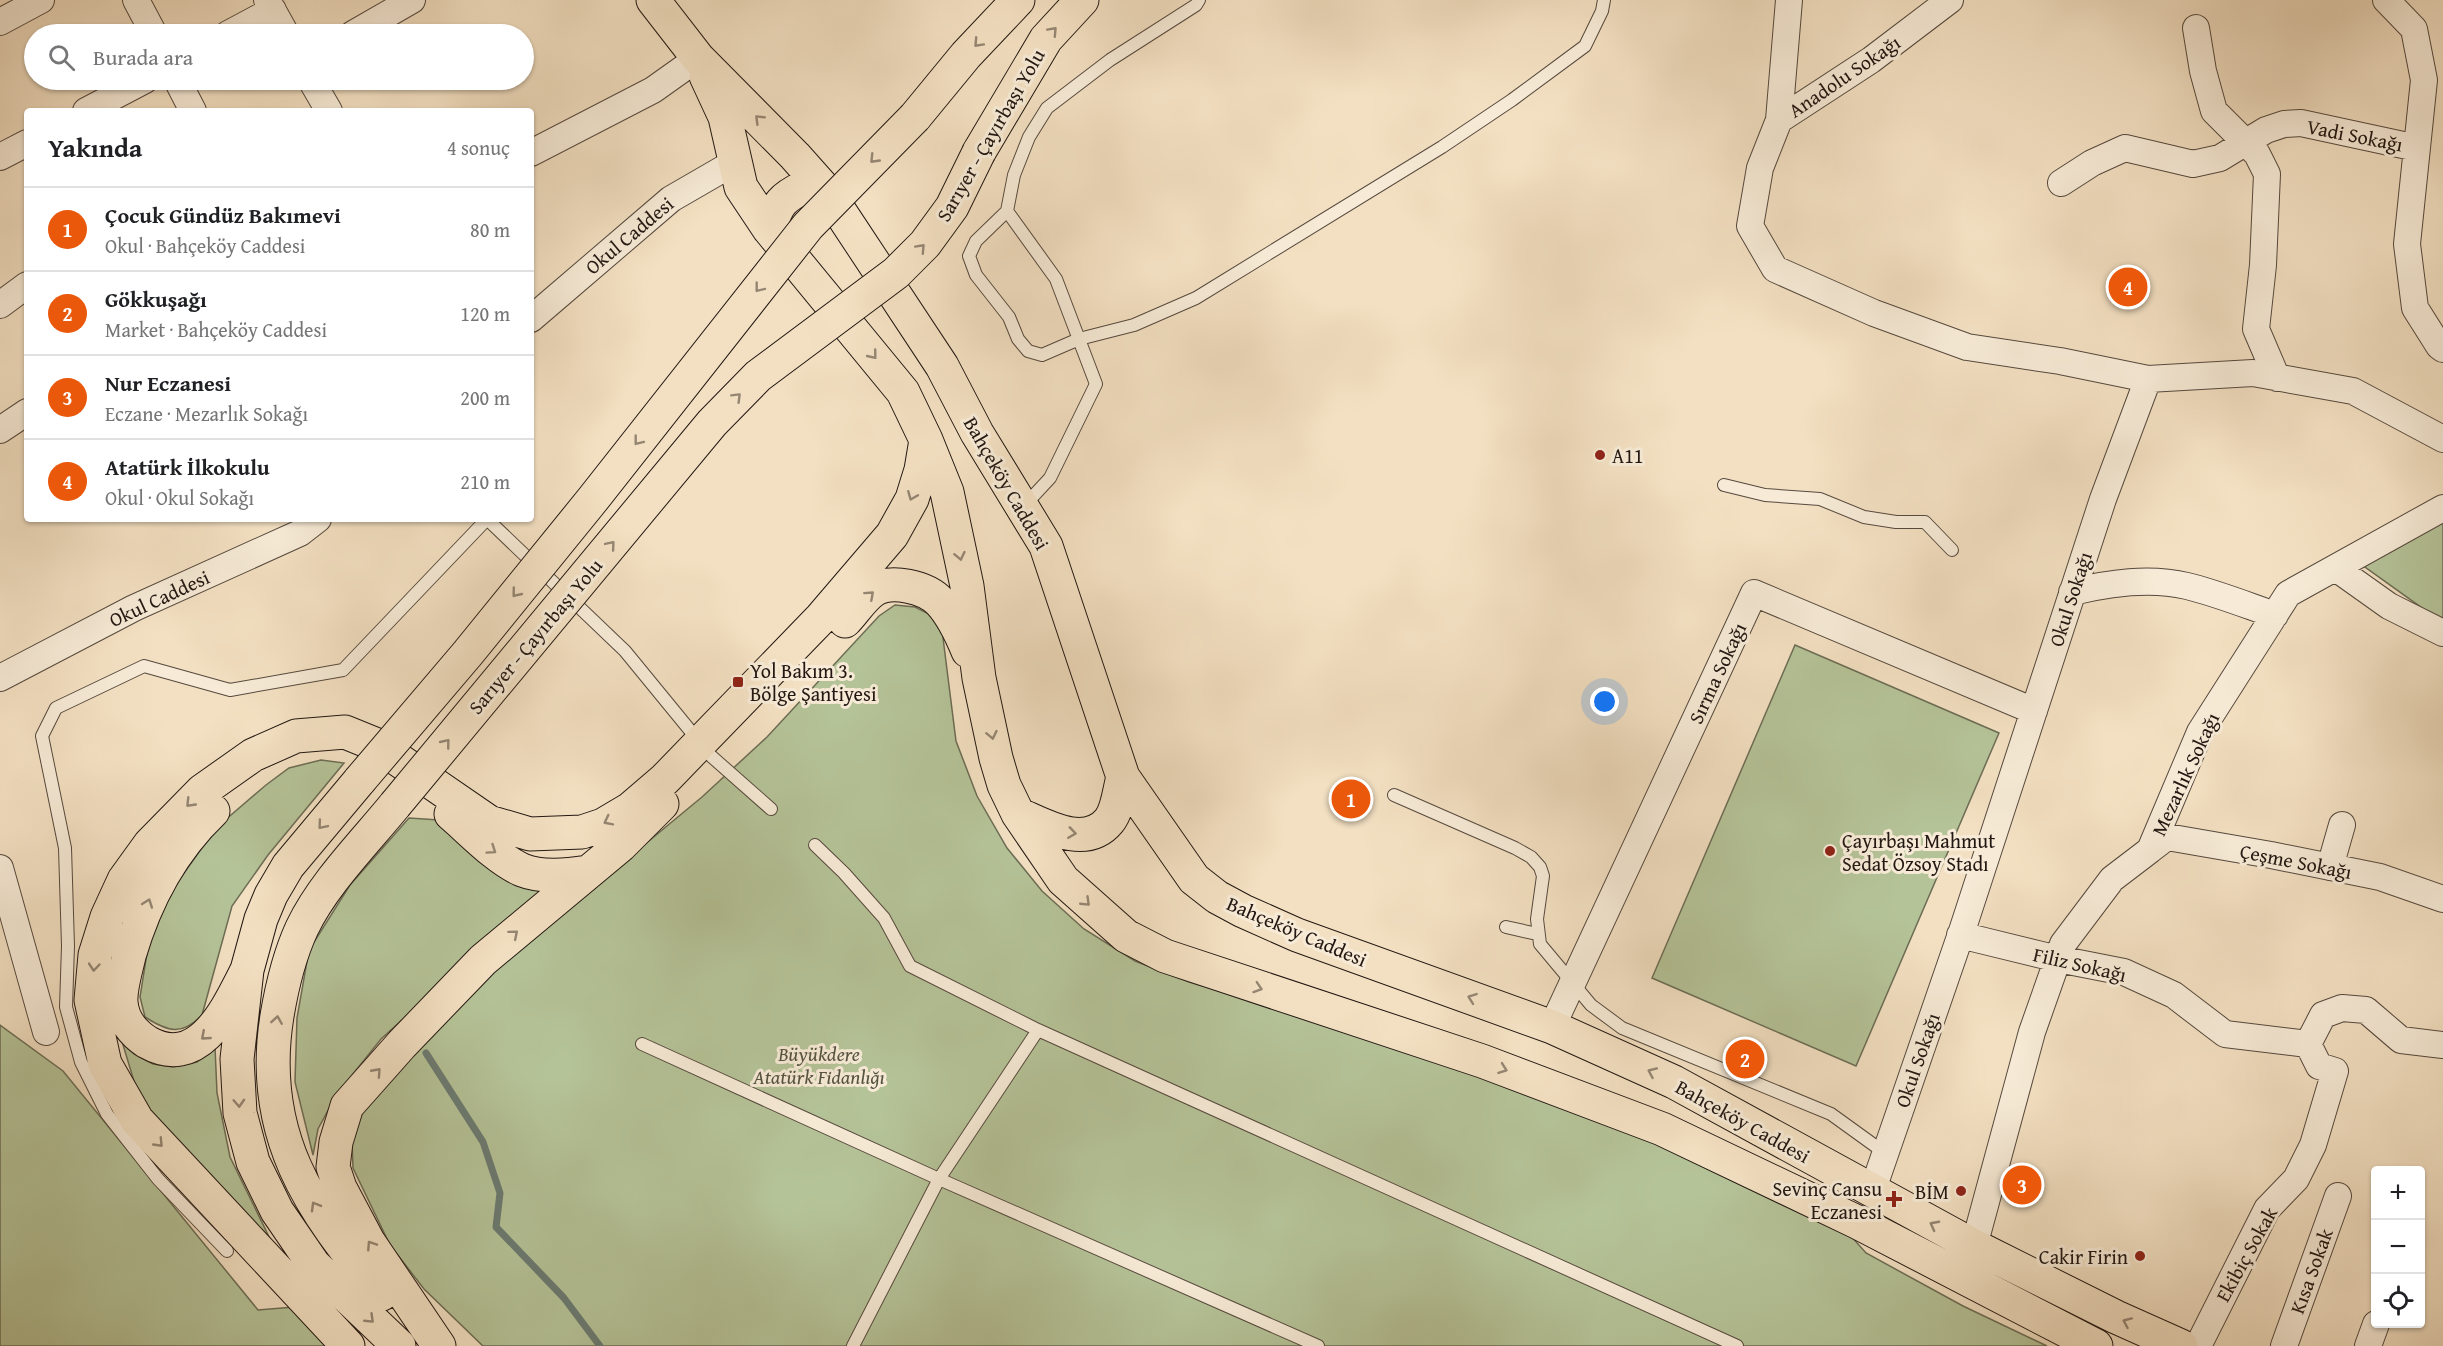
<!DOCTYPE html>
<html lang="tr">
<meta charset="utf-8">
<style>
body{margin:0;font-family:"Gentium Book Plus",serif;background:#f2f2f2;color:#202124}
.controls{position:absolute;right:18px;bottom:18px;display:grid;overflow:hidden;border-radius:6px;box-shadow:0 2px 4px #0004}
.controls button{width:54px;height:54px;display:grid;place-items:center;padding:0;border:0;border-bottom:2px solid #e0e0e0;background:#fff;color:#202124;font:30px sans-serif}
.you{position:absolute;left:1605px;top:702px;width:21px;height:21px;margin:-15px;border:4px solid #fff;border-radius:50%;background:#1a73e8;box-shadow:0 0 0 9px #1a73e833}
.badge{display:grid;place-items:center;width:39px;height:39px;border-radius:50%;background:#ea580c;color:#fff;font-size:20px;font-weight:700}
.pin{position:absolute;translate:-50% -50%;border:3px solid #fff;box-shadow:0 2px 6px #0006}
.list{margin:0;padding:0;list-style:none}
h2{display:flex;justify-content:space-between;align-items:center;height:78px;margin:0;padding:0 24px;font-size:26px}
h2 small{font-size:20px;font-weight:400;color:#757577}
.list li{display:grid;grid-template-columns:39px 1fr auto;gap:18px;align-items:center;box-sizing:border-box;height:84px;padding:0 24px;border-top:2px solid #e0e0e0}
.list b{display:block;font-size:22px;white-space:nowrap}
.list p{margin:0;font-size:20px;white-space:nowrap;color:#757577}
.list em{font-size:20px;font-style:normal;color:#757577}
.icon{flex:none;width:33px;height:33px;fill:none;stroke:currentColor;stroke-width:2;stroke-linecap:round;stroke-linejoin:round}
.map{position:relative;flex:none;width:2443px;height:1346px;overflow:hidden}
.search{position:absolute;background:#fff;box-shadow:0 2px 4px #0004;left:24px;top:24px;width:510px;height:66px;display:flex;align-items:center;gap:15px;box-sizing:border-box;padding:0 21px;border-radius:33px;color:#757577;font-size:22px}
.panel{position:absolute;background:#fff;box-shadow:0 2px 4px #0004;left:24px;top:108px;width:510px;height:414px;border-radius:6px}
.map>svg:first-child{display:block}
.green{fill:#b5c398;stroke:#6c6d55;stroke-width:1.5}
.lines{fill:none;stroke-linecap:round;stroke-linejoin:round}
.stream{stroke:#6b7b72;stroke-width:7}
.service-casing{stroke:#56493e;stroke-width:14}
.minor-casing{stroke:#56493e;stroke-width:28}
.primary-casing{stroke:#221712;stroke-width:35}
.service{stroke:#f7ebd7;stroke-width:12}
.minor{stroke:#f7ebd7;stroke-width:26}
.primary{stroke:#f3e0c2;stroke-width:33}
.primary-bridge-casing{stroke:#221712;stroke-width:35;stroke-linecap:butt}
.primary-bridge{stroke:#f3e0c2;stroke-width:33}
.oneway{stroke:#958673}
.poi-dot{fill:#8f2418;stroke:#f7ebd7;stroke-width:2}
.labels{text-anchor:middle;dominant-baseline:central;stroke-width:6;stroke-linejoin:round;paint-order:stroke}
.street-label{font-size:20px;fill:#221712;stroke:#f7ebd7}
.poi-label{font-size:20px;fill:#221712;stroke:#f7ebd7;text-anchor:start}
.park-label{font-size:20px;font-style:italic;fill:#555341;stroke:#f7ebd7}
</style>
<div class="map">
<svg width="2443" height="1346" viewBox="0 0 2443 1346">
<rect width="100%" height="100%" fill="#f3e0c2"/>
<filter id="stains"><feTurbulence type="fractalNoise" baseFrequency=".00333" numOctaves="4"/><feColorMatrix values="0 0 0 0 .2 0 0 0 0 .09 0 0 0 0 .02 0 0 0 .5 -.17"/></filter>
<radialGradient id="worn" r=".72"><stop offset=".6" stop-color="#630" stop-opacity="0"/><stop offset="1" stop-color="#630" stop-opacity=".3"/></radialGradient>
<path class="green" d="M2443,513v110l-85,-61z
M895,605l20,2 16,8 11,15 14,111 21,55 30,52 35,43 42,38 51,32 54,21 160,48 317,114 176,82 24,27 97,53 84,40h-1564l-59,-57 -34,-44 -37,-77 -1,-28 8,-27 16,-24 123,-124 203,-168 65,-60 112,-121z
M1795,645l204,88 -143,333 -204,-88z
M321,760l23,3 -76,92 -36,51 -30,109c-20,21 -34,17 -57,2l-5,-20 9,-56 17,-43 51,-71 49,-42 23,-17z
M409,818l45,3 105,66 -104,85 -74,67 -44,55 -19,35 -5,26 -18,-73 2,-64 12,-68 41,-65z
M0,1025l63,46 195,239 36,-3 42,39h-336z
M121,1038l13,16 19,10 20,3 24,-5 18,-15 2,46 13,64 46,94 -119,-130 -21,-33z"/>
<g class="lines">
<path class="stream" d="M426,1053l57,89 17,51 -4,34 68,71 36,48"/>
<g class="service-casing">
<path id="service" d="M1007,211l-31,30 -7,15 7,19 33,42 9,22 10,12 14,4 37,-16 55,-14 62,-27 246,-151 70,-47 73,-54 17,-35 2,-11
M1724,485l41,10 55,4 44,18 32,5h29l27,28
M1023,507l27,-29 46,-94 -40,-105 -49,-68 7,-36 15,-38 18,-29 63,-48 86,-55 3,-5
M1394,795l121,53 16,9 9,10 3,9 -6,43 3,25 51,61 31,23 209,86 54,39
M815,845l29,28 40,45 26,48 128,64
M1506,927l31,7
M642,1044l297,135 379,167
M227,1251l-69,-72 -51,-65 -26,-52 -15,-55 2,-61 -3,-98 -23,-112 14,-28 88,-42 86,24 113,-20 144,-151 138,132 86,105 60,53
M853,1346l86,-167 99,-149 699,316"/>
</g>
<g class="minor-casing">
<path id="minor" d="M136,0l18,34
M267,0l19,34
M2386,0l28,29 10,51 -17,164 8,64 24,38 4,3
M0,22l41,-22
M2196,28l7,43 11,40 43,43 10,20 -4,91 -7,64 21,49
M228,34l45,-24
M353,34l59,-34
M177,80l16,31
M311,80l18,31
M86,111l59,-31
M1779,120l10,-120
M531,153l122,-63 45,-32
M0,157l27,-14
M2061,183l31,-20 33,-15 68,16 27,-6 46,-28 18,-6 17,-1 116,25
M0,305l27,-20
M531,319l140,-120 64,-37
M2148,379l105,-6 100,18 90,48
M0,430l27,-18
M2337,569l52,37 54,27
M2072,592c37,-9 77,-15 115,-6 29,7 59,19 88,29
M0,678l134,-70 166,-75 18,-14
M2150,850l17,-13 104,18 109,22 63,22
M2330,867l12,-42
M0,868l46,164
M1960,935l98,24 66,13 50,23 51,39 83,10 15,-29 19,-7 24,2 35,30 42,5
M1552,1027l202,-434 280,118
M1872,1192l91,-264 140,-429 45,-120 -88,-18 -93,-14 -93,-34 -99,-44 -25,-43 10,-58 19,-48 92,-60 79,-60
M1974,1246l58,-214 31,-88 49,-65 38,-29 50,-118 88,-138 155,-86
M2198,1346l69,-137 29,-30 17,-34 22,-74 -16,-5 -11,-22
M2284,1346l54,-150
M2368,1346l8,-22"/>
</g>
<g class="primary-casing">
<path id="primary" d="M653,0l45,58 97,98 32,36 115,174 35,67 69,113 77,231 71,102 23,18 26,14 54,24 255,92 122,55 300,164 142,71 65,29
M706,76l19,41 16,70 28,42 134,163 23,48 21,52 20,94 12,92 17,80 8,27 14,29 45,66 63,56 39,20 317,105 180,68 195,93 239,124
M915,117l51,-62 52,-55
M979,152l67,-113 36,-39
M769,229c9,-26 12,-31 37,-43l21,6
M845,621c9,-9 18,-24 29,-31 17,-11 52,-3 66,12 12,13 21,32 28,49
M360,780l-72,86 -17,29 -10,24 -14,51 -10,89 3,54 13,49 24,49 37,54 85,81
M213,811c-42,40 -68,90 -84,145 -3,14 -9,32 -8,46 1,17 12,31 26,40 53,30 81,-35 100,-72
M451,814c21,18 46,45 71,56 20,8 45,5 66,2
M1018,814c26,11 67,36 91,7 9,-11 10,-30 14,-44
M382,1294c-73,-85 -124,-161 -105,-278 5,-30 12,-60 25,-88 21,-44 62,-85 93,-123
M348,1346l-211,-226 -32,-56 -14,-64 4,-45 12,-38 17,-37 26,-36 52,-53 51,-36 43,-19 49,-4 32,13 112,77 41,12 52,-2 21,-7 27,-16 35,-30 156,-161 71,-83 20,-36 9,-29 5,-30
M439,1346l-71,-105 -28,-53 -7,-21 3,-25 11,-36 55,-62 81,-84 138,-115 41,-41"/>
</g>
<use href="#service" class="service"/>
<use href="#minor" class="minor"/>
<use href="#primary" class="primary"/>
<g class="primary-bridge-casing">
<path id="primary-bridge" d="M360,780l108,-127 125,-154 215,-273 107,-109
M395,805l317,-382 46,-47 138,-103 29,-29 27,-37 27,-55"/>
</g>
<use href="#primary-bridge" class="primary-bridge"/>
</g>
<defs><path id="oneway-chevron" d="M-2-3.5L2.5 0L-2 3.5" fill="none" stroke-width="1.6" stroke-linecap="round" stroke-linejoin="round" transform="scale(1.5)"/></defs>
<g class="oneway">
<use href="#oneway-chevron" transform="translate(1053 31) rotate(-47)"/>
<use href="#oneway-chevron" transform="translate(978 43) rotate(133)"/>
<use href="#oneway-chevron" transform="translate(759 119) rotate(-135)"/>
<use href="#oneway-chevron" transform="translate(874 159) rotate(134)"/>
<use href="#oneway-chevron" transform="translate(921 248) rotate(-47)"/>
<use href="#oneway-chevron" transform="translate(759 288) rotate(128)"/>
<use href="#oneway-chevron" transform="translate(873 355) rotate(51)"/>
<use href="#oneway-chevron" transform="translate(737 397) rotate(-45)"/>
<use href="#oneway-chevron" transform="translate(638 441) rotate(128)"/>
<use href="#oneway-chevron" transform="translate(912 496) rotate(112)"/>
<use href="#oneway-chevron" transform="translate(611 545) rotate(-50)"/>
<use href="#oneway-chevron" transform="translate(960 556) rotate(78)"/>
<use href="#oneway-chevron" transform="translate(516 593) rotate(129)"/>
<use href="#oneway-chevron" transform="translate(870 595) rotate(-42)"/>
<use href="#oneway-chevron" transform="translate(992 735) rotate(78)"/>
<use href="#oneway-chevron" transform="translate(446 743) rotate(-51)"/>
<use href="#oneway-chevron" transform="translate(190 803) rotate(134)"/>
<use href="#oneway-chevron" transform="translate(608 821) rotate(153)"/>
<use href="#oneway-chevron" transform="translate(322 825) rotate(130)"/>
<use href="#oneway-chevron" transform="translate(1072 833) rotate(8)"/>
<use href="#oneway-chevron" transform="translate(492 850) rotate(34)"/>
<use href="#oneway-chevron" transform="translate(1086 902) rotate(44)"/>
<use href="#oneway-chevron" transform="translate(148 903) rotate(-70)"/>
<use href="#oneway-chevron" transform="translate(514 934) rotate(-40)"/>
<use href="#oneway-chevron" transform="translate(94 967) rotate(95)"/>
<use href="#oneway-chevron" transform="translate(1258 988) rotate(18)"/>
<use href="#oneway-chevron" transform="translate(1472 998) rotate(-160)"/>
<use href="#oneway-chevron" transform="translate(277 1020) rotate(-81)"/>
<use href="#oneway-chevron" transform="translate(205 1036) rotate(139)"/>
<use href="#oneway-chevron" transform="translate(1503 1069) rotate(20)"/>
<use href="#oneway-chevron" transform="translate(377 1072) rotate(-48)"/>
<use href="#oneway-chevron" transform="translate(1652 1072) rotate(-156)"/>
<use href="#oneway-chevron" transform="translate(239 1103) rotate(87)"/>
<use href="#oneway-chevron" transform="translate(159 1143) rotate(46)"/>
<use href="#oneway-chevron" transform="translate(315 1206) rotate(-120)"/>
<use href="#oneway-chevron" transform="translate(1934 1225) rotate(-152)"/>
<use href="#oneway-chevron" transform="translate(371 1245) rotate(-123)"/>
<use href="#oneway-chevron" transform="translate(370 1319) rotate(44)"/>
<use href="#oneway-chevron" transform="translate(2127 1322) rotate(-156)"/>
</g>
<g class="poi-dot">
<circle cx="1600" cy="455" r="6"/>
<rect x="732" y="676" width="12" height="12" rx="3"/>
<circle cx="1830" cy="851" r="6"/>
<circle cx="1961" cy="1191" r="6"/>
<path d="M1891 1190h6v6h6v6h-6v6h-6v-6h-6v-6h6z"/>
<circle cx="2140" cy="1256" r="6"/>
</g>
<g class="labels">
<g class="street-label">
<text transform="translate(1844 76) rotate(-34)">Anadolu Sokağı</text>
<text transform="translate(990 135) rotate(-60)">Sarıyer - Çayırbaşı Yolu</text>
<text transform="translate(2355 135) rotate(11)">Vadi Sokağı</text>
<text transform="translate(629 235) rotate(-40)">Okul Caddesi</text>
<text transform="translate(1007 483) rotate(60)">Bahçeköy Caddesi</text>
<text transform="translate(159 598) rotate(-25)">Okul Caddesi</text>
<text transform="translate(2070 599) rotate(-72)">Okul Sokağı</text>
<text transform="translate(535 636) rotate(-50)">Sarıyer - Çayırbaşı Yolu</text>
<text transform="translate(1717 673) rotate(-65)">Sırma Sokağı</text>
<text transform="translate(2185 774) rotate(-65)">Mezarlık Sokağı</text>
<text transform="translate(2296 861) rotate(11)">Çeşme Sokağı</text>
<text transform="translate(1297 931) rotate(23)">Bahçeköy Caddesi</text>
<text transform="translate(2080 964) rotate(13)">Filiz Sokağı</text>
<text transform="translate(1917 1060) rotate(-71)">Okul Sokağı</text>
<text transform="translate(1743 1121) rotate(29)">Bahçeköy Caddesi</text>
<text transform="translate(2246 1254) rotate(-61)">Ekibiç Sokak</text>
<text transform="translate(2311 1271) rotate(-70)">Kısa Sokak</text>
</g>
<g class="poi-label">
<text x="1612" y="455">A11</text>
<text x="750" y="670">Yol Bakım 3.<tspan x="750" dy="23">Bölge Şantiyesi</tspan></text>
<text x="1842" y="840">Çayırbaşı Mahmut<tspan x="1842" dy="23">Sedat Özsoy Stadı</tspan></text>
<text x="1882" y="1188" text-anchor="end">Sevinç Cansu<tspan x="1882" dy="23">Eczanesi</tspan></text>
<text x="1949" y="1191" text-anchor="end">BİM</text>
<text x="2128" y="1256" text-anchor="end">Cakir Firin</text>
</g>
<g class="park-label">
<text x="819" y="1053">Büyükdere<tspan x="819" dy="23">Atatürk Fidanlığı</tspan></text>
</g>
</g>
<rect width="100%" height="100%" filter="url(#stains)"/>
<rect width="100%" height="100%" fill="url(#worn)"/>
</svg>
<div class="controls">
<button>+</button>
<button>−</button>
<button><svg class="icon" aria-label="locate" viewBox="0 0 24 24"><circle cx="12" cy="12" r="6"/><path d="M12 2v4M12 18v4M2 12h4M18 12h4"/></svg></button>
</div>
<div class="you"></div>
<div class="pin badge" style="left:1351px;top:799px">1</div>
<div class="pin badge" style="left:1745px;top:1059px">2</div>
<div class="pin badge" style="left:2022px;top:1185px">3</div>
<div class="pin badge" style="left:2128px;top:287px">4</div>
<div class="search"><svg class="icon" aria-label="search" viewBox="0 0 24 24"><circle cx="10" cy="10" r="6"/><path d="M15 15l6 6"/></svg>Burada ara</div>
<section class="panel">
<h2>Yakında<small>4 sonuç</small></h2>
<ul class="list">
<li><span class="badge">1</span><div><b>Çocuk Gündüz Bakımevi</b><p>Okul · Bahçeköy Caddesi</p></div><em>80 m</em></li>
<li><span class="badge">2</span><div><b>Gökkuşağı</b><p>Market · Bahçeköy Caddesi</p></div><em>120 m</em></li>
<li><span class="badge">3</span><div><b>Nur Eczanesi</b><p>Eczane · Mezarlık Sokağı</p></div><em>200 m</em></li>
<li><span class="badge">4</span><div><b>Atatürk İlkokulu</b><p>Okul · Okul Sokağı</p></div><em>210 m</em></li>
</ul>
</section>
</div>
